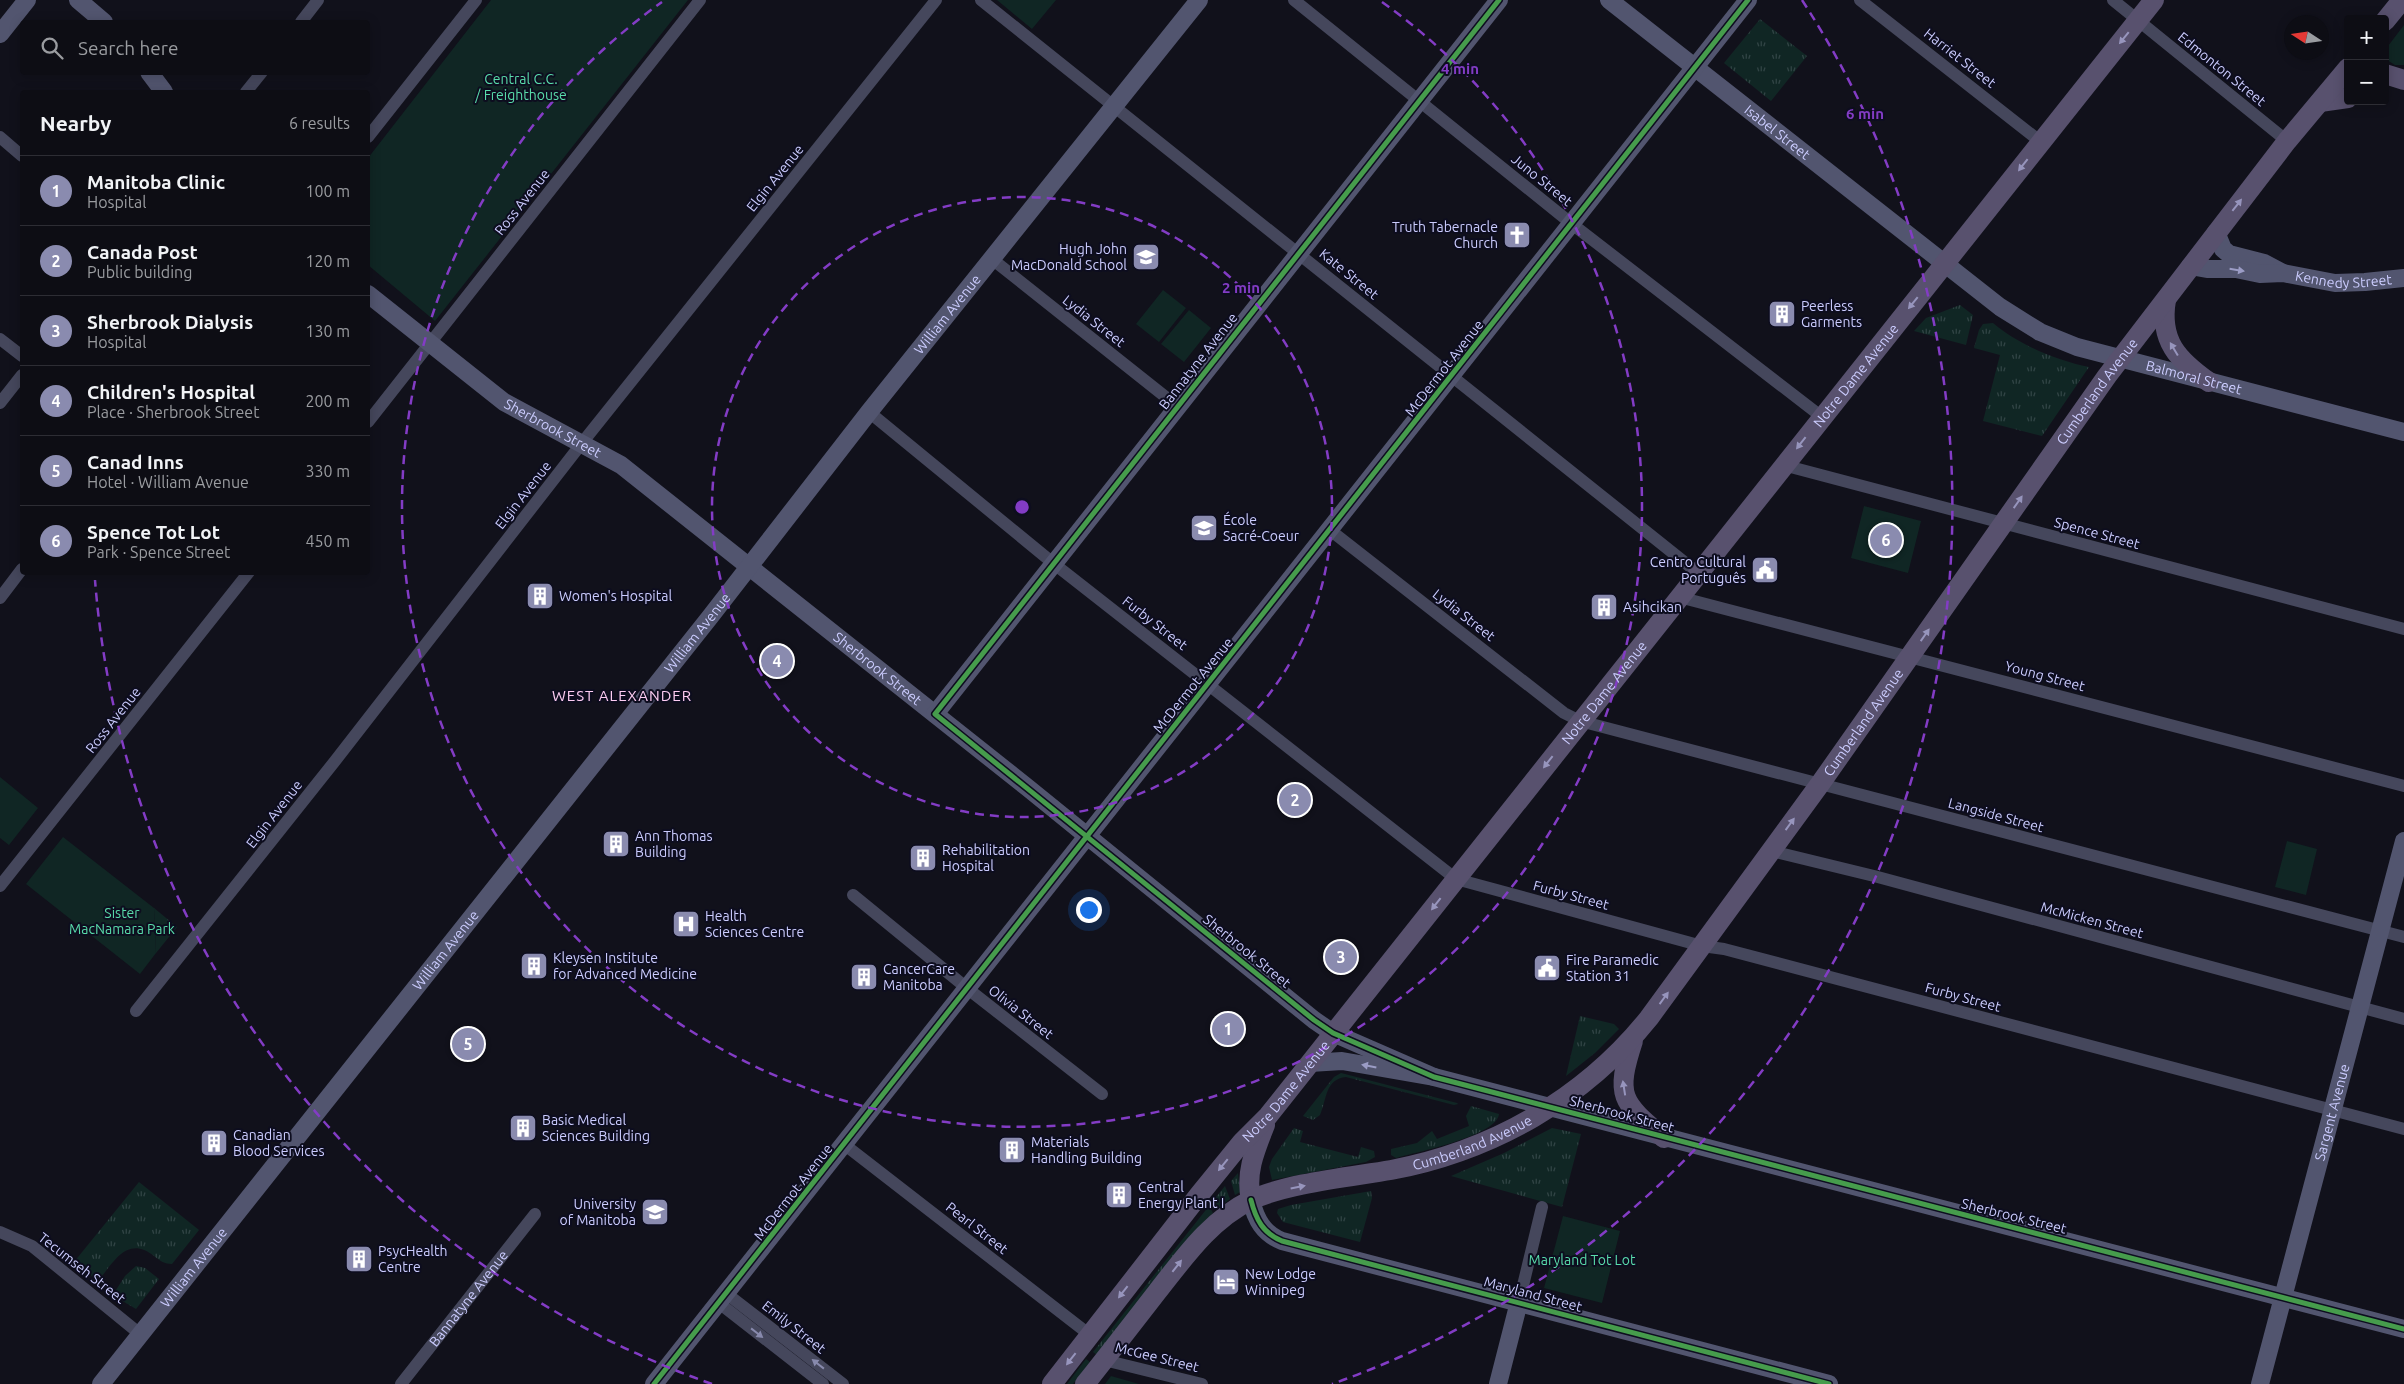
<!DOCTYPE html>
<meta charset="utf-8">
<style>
body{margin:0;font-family:Ubuntu,sans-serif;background:#16161d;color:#f1f3f6}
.controls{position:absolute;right:15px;top:15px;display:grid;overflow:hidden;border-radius:5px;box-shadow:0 2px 12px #0003}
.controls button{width:45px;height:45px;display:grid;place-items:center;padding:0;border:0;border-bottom:1px solid #2d2d34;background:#0d0d14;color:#f1f3f6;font:25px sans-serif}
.compass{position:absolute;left:2284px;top:15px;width:45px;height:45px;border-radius:50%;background:#0d0d14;box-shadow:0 2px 12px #0003;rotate:282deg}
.you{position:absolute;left:1088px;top:909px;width:18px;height:18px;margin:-12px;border:4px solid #fff;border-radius:50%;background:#1a73e8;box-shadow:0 0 0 8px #1a73e833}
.badge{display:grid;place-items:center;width:32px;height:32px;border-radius:50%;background:#8a8baf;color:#fff;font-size:16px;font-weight:700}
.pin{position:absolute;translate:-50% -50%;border:2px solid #fff;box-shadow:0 1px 5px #0006}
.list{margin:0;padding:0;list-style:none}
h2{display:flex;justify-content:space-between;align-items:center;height:65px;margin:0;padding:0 20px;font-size:21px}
h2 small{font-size:16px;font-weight:400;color:#9a9ca0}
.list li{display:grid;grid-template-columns:32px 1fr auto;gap:15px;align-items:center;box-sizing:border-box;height:70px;padding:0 20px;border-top:1px solid #2d2d34}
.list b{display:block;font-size:19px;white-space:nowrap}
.list p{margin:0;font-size:16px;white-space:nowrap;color:#9a9ca0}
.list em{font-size:16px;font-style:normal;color:#9a9ca0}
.icon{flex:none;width:28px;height:28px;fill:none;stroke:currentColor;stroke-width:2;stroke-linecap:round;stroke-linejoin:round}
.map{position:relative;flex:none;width:2404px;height:1384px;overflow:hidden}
.search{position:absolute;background:#0d0d14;box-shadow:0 2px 12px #0003;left:20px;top:20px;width:350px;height:55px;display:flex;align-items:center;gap:12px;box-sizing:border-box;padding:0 18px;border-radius:5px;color:#9a9ca0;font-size:19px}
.panel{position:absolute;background:#0d0d14;box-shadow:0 2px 12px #0003;left:20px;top:90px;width:350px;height:485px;border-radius:5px}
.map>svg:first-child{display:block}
.grass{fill:url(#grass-tufts)}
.green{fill:#102624}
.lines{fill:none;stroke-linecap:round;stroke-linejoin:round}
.street{stroke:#45475c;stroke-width:12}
.secondary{stroke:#52556f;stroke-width:18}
.primary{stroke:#58516e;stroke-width:20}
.cycleway-casing{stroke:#0d0d1f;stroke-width:8}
.cycleway{stroke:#469c4c;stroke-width:5}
.oneway{fill:#9795bd}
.oneway2{fill:#9b9cc5}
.oneway3{fill:#888aad}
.ring{fill:none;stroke:#833cc5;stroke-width:2.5;stroke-dasharray:9 6}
.labels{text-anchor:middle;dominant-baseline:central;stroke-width:4;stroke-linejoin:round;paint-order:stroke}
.street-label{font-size:14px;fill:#cbccfe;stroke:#0d0d1f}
.park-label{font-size:14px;fill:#59dcab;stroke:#0d0d1f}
.poi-label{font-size:14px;fill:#cbccfe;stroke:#0d0d1f;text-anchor:start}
.neighbourhood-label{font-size:15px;letter-spacing:1px;fill:#fecdf3;stroke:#0d0d1f}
.centre{fill:#833cc5;stroke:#0d0d1f;stroke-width:2.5}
.ring-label{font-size:15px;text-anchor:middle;font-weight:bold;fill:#833cc5;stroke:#0d0d1f;stroke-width:4;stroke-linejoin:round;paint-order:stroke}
</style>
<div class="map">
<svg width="2404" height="1384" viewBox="0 0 2404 1384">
<defs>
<pattern id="grass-tufts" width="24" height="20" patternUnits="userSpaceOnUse" patternTransform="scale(1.25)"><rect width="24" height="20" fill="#102624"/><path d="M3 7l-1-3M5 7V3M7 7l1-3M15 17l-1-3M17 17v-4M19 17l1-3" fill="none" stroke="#314445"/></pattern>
</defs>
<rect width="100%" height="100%" fill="#11111b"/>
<path class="grass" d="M1760,19l47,37 -36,45 -47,-38z
M1960,305l13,10 -7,30 -52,-14 12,-13z
M1993,323c26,22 63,37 96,44l-47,69 -59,-15 17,-66 -26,-7 5,-18 4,-6z
M154,908l23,19 -21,26z
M1580,1016l34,8 5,5 -24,24 -29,23z
M1341,1073l116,30 1,1 -4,1 -108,-28c-21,2 -19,22 -26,38l-7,5 -10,-4 31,-39z
M1471,1106l28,8c-2,22 -83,38 -103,44l-5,-3v-6l26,-6 15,-12 5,8 32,-13 -3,-10z
M1294,1128l9,3 -3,11 58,15 3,-10 13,4 1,6 -9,5 -94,18 -3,-13 3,-8z
M1552,1128l29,6 -19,73 -111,-31 53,-23z
M1238,1173l2,19 -5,3 -4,-14z
M139,1182l60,48 -27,34c-7,0 -12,-3 -18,-8 -27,-21 -40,6 -56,25l-24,-19z
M1225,1186l5,13 -14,11 -4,-8z
M1371,1191l1,7 -12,44 -77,-20 -6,-9 1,-4 13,-4z
M1209,1206l4,7 -17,17 -99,125 -4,-3z
M136,1266l9,2 14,11 -23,30 -15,-9 -5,-10 9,-14z
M1086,1359l4,3 -17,22h-6z"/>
<path class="green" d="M491,0h197l-253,321 -67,-56v-107z
M997,0h59l-24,29z
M2404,25v40h-9l-8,-5 -2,-10z
M1163,290l23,18 -27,34 -23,-18z
M1189,310l22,18 -27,34 -23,-18z
M1864,506l57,15 -13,52 -57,-15z
M0,777l38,31 -29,37 -9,-7z
M63,837l91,71 2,45 -16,21 -114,-90z
M2287,841l30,8 -11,46 -31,-8z
M1563,1216l57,15 -18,72 -58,-15z
M1111,1376l28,8h-34z"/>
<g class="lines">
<g class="street">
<path d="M981,0l717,573"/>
<path d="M1294,0l278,224 250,193"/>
<path d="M1860,0l181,142"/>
<path d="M2113,0l174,141"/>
<path d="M301,22l17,-22"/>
<path d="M246,92l16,-20"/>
<path d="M0,137l22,19"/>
<path d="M368,137l108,-137"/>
<path d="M992,259l185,147"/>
<path d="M0,339l22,17"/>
<path d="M0,403l22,-28"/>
<path d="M869,412l184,151 403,316 246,67 22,3 680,180"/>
<path d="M368,422l332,-422"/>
<path d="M1783,465l621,164"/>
<path d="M1330,530l234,183 16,8 824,216"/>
<path d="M1679,597l725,189"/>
<path d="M0,598l22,-29"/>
<path d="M1771,851l103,25 530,143"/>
<path d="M0,886l249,-314"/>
<path d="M853,895l115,94 134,105"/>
<path d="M136,1011l199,-250 247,-318 354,-443"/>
<path d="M845,1145l245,190"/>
<path d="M0,1232l32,14 108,88"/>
<path d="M727,1294l116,90"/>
<path d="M1519,1302l23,-95"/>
<path d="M719,1303l104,81"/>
<path d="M1104,1360l98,24"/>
<path id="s1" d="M401,1384l134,-170"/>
</g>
<g class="secondary">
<path d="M78,0l26,22"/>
<path id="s2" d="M1609,0l391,307 40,25 37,15 327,85"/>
<path d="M0,34l27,-34"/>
<path d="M149,72l15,20"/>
<path d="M2216,232l7,17 6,5 35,9 17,9"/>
<path id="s3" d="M2190,266l17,3h29l24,5 23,-1 52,10 30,-1 39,-4"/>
<path id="s4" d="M368,294l136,108 117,63 407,323 286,232 19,13 101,44"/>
<path d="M935,714l564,-714"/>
<path d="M1310,1063l32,-2 92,16 970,252"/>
<path d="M1251,1200c5,20 12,33 31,41l547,143"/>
<path id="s5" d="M101,1384l609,-767 159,-205 330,-412"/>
<path d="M654,1384l1094,-1384"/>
<path d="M1498,1384l21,-82"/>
<path id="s6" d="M2260,1384l144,-543"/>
</g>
<g class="primary">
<path d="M2385,21l17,-21"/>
<path d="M2385,74l19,6"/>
<path d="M2320,102l28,-4"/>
<path d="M2166,300c-7,41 12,60 43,82"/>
<path d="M1633,1041c-18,55 -12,61 31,97"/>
<path d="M1251,1200c-6,-27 4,-50 14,-75"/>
<path id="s7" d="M1052,1384l147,-189 43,-53 26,-26 886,-1116"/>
<path id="s8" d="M1085,1384c24,-30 48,-61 72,-92 27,-34 53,-72 94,-92 37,-17 99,-23 140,-30 101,-19 193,-71 258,-152l171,-234 287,-408 180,-235 61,-73"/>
</g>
<g class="cycleway-casing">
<path id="cycleway" d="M1499,0l-564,714 379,306 19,13 101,44 970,252
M1251,1200c5,20 12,33 31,41l547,143
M654,1384l1094,-1384"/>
</g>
<use href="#cycleway" class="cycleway"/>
</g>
<defs><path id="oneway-solid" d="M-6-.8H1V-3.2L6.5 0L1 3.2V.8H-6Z" transform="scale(1.25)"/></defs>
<g class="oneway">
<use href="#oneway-solid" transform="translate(2124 38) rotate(129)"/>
<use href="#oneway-solid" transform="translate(2023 165) rotate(128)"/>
<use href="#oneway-solid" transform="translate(2237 205) rotate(-52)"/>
<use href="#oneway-solid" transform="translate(1913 303) rotate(129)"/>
<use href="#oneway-solid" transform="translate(2174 349) rotate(-121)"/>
<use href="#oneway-solid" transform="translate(1801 443) rotate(128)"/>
<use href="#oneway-solid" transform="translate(2018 502) rotate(-55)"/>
<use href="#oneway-solid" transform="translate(1925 635) rotate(-55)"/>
<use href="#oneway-solid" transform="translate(1548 762) rotate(128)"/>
<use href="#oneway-solid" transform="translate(1790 824) rotate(-54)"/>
<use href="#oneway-solid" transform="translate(1436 904) rotate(128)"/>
<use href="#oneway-solid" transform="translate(1664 998) rotate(-54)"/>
<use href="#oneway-solid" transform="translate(1624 1088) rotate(-99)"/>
<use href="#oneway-solid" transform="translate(1223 1165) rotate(129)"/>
<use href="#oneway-solid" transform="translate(1298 1187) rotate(-11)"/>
<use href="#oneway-solid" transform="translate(1177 1266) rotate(-52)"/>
<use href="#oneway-solid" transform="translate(1123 1292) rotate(128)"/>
<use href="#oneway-solid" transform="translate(1071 1359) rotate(128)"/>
</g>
<g class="oneway2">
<use href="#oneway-solid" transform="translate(2237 270) rotate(9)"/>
<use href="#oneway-solid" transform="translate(1369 1066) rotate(-169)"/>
</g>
<g class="oneway3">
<use href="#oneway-solid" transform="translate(757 1333) rotate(38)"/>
<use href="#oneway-solid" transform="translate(818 1364) rotate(-142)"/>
</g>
<g class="ring">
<circle cx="1022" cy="507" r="310"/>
<path d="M1382 2A620 620 0 1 1 662 2"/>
<path d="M712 1384A930 930 0 0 1 95 580M1802 0A930 930 0 0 1 1332 1384"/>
</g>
<defs>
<g id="church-square" transform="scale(1.4375)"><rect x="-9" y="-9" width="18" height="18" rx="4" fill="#8a8baf" stroke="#0d0d1f"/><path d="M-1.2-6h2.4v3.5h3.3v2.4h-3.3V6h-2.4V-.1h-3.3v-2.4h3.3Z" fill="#fff"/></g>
<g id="school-square" transform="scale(1.4375)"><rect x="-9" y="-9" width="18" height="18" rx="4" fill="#8a8baf" stroke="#0d0d1f"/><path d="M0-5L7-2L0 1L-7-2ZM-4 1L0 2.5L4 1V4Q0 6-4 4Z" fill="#fff"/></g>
<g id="building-square" transform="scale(1.4375)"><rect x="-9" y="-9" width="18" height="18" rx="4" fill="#8a8baf" stroke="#0d0d1f"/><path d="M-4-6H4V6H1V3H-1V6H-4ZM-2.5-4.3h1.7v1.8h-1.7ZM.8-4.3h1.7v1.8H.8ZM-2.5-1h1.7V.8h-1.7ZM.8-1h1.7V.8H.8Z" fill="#fff"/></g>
<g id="civic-square" transform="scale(1.4375)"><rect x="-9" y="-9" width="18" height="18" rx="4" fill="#8a8baf" stroke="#0d0d1f"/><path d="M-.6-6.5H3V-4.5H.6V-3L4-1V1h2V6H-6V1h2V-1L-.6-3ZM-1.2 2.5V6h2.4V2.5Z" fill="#fff"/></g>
<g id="hospital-square" transform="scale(1.4375)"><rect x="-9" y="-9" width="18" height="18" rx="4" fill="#8a8baf" stroke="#0d0d1f"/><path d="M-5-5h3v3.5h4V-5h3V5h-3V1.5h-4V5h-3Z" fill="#fff"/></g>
<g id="university-square" transform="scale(1.4375)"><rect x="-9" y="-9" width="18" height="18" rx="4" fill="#8a8baf" stroke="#0d0d1f"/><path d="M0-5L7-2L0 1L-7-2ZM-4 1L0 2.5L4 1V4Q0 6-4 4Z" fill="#fff"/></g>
<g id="hotel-square" transform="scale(1.4375)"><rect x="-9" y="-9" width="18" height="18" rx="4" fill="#8a8baf" stroke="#0d0d1f"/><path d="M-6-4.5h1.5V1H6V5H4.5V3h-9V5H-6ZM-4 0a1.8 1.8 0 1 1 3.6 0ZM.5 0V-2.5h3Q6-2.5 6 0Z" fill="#fff"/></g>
</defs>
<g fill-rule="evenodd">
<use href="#church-square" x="1517" y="235"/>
<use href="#school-square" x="1146" y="257"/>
<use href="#building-square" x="1782" y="314"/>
<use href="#school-square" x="1204" y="528"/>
<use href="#civic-square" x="1765" y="570"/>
<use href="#building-square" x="540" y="596"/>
<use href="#building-square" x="1604" y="607"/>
<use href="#building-square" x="616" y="844"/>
<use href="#building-square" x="923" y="858"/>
<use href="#hospital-square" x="686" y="924"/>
<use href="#building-square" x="534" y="966"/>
<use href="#civic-square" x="1547" y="968"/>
<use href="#building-square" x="864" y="977"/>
<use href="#building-square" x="523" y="1128"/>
<use href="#building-square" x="214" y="1143"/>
<use href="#building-square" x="1012" y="1150"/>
<use href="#building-square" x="1119" y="1195"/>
<use href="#university-square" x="655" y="1212"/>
<use href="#building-square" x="359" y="1259"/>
<use href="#hotel-square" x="1226" y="1282"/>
</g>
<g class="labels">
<g class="street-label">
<text transform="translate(1960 58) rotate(38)">Harriet Street</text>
<text transform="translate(2222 69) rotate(39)">Edmonton Street</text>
<text stroke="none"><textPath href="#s2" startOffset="214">Isabel Street</textPath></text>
<text transform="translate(775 178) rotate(-51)">Elgin Avenue</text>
<text transform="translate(1542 180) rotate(39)">Juno Street</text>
<text transform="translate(522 202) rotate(-52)">Ross Avenue</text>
<text transform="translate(1349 274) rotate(39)">Kate Street</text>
<text stroke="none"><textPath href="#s3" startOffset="155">Kennedy Street</textPath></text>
<text stroke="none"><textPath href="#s5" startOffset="1364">William Avenue</textPath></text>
<text transform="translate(1094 321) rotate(38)">Lydia Street</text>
<text transform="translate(1198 361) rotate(-52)">Bannatyne Avenue</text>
<text transform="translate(1444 368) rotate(-52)">McDermot Avenue</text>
<text stroke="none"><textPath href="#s7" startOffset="1290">Notre Dame Avenue</textPath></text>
<text stroke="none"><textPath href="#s2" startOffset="705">Balmoral Street</textPath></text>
<text stroke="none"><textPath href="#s8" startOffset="1469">Cumberland Avenue</textPath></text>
<text stroke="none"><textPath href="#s4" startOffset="229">Sherbrook Street</textPath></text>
<text transform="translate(523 495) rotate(-52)">Elgin Avenue</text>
<text transform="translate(2097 533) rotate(15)">Spence Street</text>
<text transform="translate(1464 615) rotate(38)">Lydia Street</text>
<text transform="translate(1155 623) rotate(38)">Furby Street</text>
<text stroke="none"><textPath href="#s5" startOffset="959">William Avenue</textPath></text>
<text stroke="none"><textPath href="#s4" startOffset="634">Sherbrook Street</textPath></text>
<text transform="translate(2045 676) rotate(15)">Young Street</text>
<text transform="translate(1193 685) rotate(-51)">McDermot Avenue</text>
<text stroke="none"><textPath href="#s7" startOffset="885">Notre Dame Avenue</textPath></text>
<text transform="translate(113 720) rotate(-52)">Ross Avenue</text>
<text stroke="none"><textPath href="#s8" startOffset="1064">Cumberland Avenue</textPath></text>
<text transform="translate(274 814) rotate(-52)">Elgin Avenue</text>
<text transform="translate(1996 815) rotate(15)">Langside Street</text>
<text transform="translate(1571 895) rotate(15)">Furby Street</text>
<text transform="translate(2092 920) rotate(15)">McMicken Street</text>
<text stroke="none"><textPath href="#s5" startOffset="554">William Avenue</textPath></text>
<text transform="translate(1247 951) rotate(39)">Sherbrook Street</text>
<text transform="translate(1963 997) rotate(15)">Furby Street</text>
<text transform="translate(1021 1012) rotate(38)">Olivia Street</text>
<text stroke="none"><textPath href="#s7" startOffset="375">Notre Dame Avenue</textPath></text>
<text stroke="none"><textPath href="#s6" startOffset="281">Sargent Avenue</textPath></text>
<text transform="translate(1622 1114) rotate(15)">Sherbrook Street</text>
<text stroke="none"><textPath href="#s8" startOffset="479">Cumberland Avenue</textPath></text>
<text transform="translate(793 1192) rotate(-52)">McDermot Avenue</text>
<text transform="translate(2014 1216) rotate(14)">Sherbrook Street</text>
<text transform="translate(977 1228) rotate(38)">Pearl Street</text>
<text transform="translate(82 1268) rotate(38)">Tecumseh Street</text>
<text stroke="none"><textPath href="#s5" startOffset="149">William Avenue</textPath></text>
<text transform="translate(1533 1294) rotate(15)">Maryland Street</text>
<text stroke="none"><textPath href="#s1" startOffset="109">Bannatyne Avenue</textPath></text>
<text transform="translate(794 1327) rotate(38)">Emily Street</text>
<text transform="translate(1157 1357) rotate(14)">McGee Street</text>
</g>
<g class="park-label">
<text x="521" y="79">Central C.C.<tspan x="521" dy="16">/ Freighthouse</tspan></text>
<text x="122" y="913">Sister<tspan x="122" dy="16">MacNamara Park</tspan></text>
<text x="1582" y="1260">Maryland Tot Lot</text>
</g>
<g class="poi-label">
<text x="1498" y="227" text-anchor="end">Truth Tabernacle<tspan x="1498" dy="16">Church</tspan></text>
<text x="1127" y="249" text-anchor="end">Hugh John<tspan x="1127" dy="16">MacDonald School</tspan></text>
<text x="1801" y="306">Peerless<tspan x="1801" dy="16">Garments</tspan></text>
<text x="1223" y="520">École<tspan x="1223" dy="16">Sacré-Coeur</tspan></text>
<text x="1746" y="562" text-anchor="end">Centro Cultural<tspan x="1746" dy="16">Português</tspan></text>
<text x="559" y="596">Women's Hospital</text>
<text x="1623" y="607">Asihcikan</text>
<text x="635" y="836">Ann Thomas<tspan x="635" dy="16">Building</tspan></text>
<text x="942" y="850">Rehabilitation<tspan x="942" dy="16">Hospital</tspan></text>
<text x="705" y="916">Health<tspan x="705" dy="16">Sciences Centre</tspan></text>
<text x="553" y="958">Kleysen Institute<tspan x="553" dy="16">for Advanced Medicine</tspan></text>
<text x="1566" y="960">Fire Paramedic<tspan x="1566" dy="16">Station 31</tspan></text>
<text x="883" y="969">CancerCare<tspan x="883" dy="16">Manitoba</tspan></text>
<text x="542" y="1120">Basic Medical<tspan x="542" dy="16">Sciences Building</tspan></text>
<text x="233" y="1135">Canadian<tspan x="233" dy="16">Blood Services</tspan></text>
<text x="1031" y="1142">Materials<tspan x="1031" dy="16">Handling Building</tspan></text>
<text x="1138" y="1187">Central<tspan x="1138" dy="16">Energy Plant I</tspan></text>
<text x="636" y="1204" text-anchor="end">University<tspan x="636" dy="16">of Manitoba</tspan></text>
<text x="378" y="1251">PsycHealth<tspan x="378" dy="16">Centre</tspan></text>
<text x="1245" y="1274">New Lodge<tspan x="1245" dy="16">Winnipeg</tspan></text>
</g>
<g class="neighbourhood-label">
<text x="622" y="695">WEST ALEXANDER</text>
</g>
</g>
<circle cx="1022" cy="507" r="8" class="centre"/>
<g class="ring-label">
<text x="1460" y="74">4 min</text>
<text x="1865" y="119">6 min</text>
<text x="1241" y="293">2 min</text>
</g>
</svg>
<div class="controls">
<button>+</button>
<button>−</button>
</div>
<svg class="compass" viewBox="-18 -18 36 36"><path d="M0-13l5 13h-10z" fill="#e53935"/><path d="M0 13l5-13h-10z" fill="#9a9ca0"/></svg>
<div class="you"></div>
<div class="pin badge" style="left:1228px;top:1029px">1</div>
<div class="pin badge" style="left:1295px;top:800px">2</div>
<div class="pin badge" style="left:1341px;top:957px">3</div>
<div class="pin badge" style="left:777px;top:661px">4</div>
<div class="pin badge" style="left:468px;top:1044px">5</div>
<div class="pin badge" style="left:1886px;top:540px">6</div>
<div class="search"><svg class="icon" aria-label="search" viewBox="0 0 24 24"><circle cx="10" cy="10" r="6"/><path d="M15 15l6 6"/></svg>Search here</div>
<section class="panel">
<h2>Nearby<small>6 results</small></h2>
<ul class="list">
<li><span class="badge">1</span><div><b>Manitoba Clinic</b><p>Hospital</p></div><em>100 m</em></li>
<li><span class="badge">2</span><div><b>Canada Post</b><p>Public building</p></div><em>120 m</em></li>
<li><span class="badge">3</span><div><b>Sherbrook Dialysis</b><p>Hospital</p></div><em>130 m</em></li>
<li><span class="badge">4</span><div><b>Children's Hospital</b><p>Place · Sherbrook Street</p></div><em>200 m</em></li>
<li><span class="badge">5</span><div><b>Canad Inns</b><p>Hotel · William Avenue</p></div><em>330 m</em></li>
<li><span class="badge">6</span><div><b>Spence Tot Lot</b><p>Park · Spence Street</p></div><em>450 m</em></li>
</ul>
</section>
</div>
